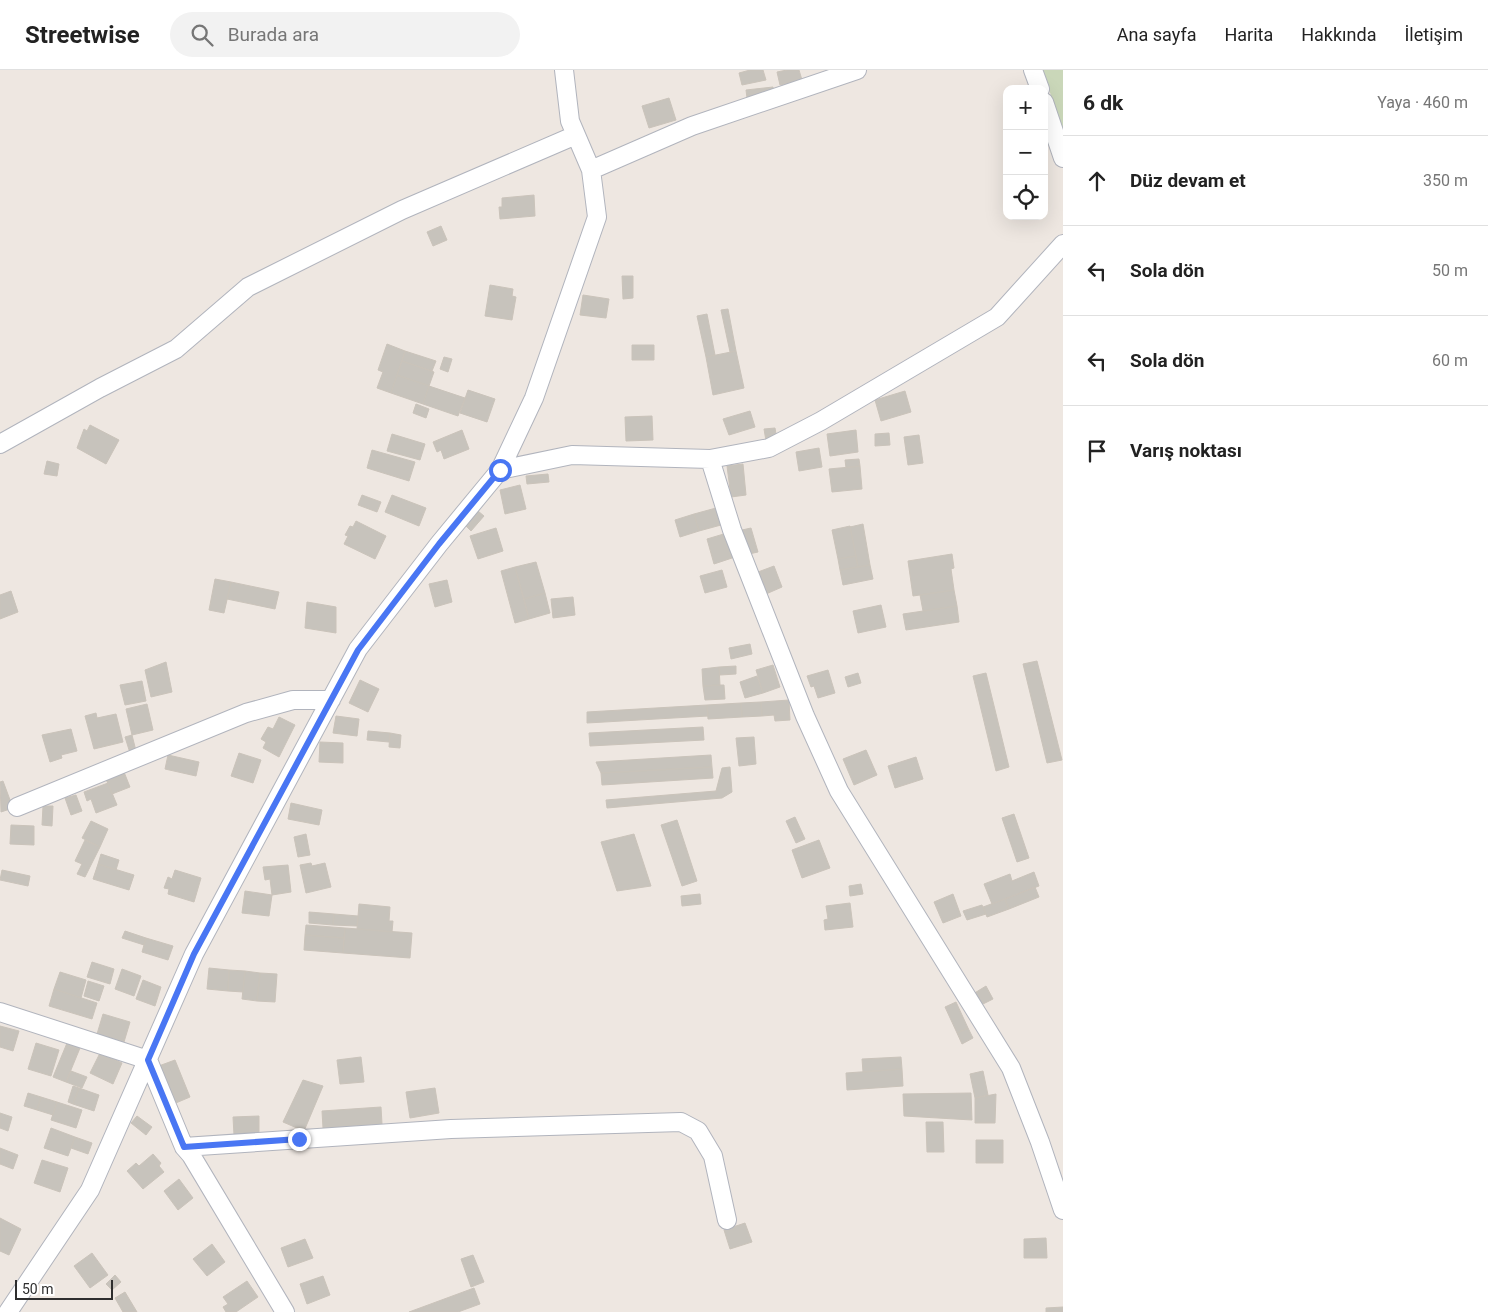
<!DOCTYPE html>
<html lang="tr">
<meta charset="utf-8">
<style>
body{margin:0;font-family:Roboto,sans-serif;background:#f2f2f2;color:#222}
.controls{position:absolute;right:15px;top:15px;display:grid;overflow:hidden;border-radius:10px;box-shadow:0 5px 20px #0002}
.controls button{width:45px;height:45px;display:grid;place-items:center;padding:0;border:0;border-bottom:1px solid #e0e0e0;background:#fff;color:#222;font:25px sans-serif}
.scale{position:absolute;left:15px;bottom:12px;width:98px;box-sizing:border-box;padding-left:5px;border:2px solid #2e2e2e;border-top:0;font-size:14px;line-height:18px;white-space:nowrap;color:#2e2e2e;-webkit-text-stroke:4px #fff;paint-order:stroke}
.stop{position:absolute;width:15px;height:15px;margin:-11px;border:4px solid #4976f3;border-radius:50%;background:#fff}
.stop.end{background:#4976f3;border-color:#fff;box-shadow:0 1px 5px #0008}
.list{margin:0;padding:0;list-style:none}
h2{display:flex;justify-content:space-between;align-items:center;height:65px;margin:0;padding:0 20px;font-size:21px}
h2 small{font-size:16px;font-weight:400;color:#767676}
.list li{display:grid;grid-template-columns:32px 1fr auto;gap:15px;align-items:center;box-sizing:border-box;height:90px;padding:0 20px;border-top:1px solid #e0e0e0}
.list b{display:block;font-size:19px;white-space:nowrap}
.list em{font-size:16px;font-style:normal;color:#767676}
.icon{flex:none;width:28px;height:28px;fill:none;stroke:currentColor;stroke-width:2;stroke-linecap:round;stroke-linejoin:round}
.map{position:relative;flex:none;width:1063px;height:1242px;overflow:hidden}
header{display:flex;align-items:center;gap:30px;box-sizing:border-box;height:70px;padding:0 25px;background:#fff;border-bottom:1px solid #e0e0e0}
header strong{font-size:24px}
nav{display:flex;gap:28px;margin-inline-start:auto;font-size:18px}
.search{width:350px;height:45px;background:#f2f2f2;display:flex;align-items:center;gap:12px;box-sizing:border-box;padding:0 18px;border-radius:28px;color:#767676;font-size:19px}
main{display:flex}
aside{flex:1;background:#fff}
.map>svg:first-child{display:block}
.cemetery{fill:#cad7b9}
.building{fill:#c7c3bc;stroke:#cac3ba}
.lines{fill:none;stroke-linecap:round;stroke-linejoin:round}
.minor-casing{stroke:#b1b4bd;stroke-width:20}
.minor{stroke:#fff;stroke-width:18}
.route{stroke:#4976f3;stroke-width:6}
</style>
<header>
<strong>Streetwise</strong>
<div class="search"><svg class="icon" aria-label="search" viewBox="0 0 24 24"><circle cx="10" cy="10" r="6"/><path d="M15 15l6 6"/></svg>Burada ara</div>
<nav><a>Ana sayfa</a><a>Harita</a><a>Hakkında</a><a>İletişim</a></nav>
</header>
<main>
<div class="map">
<svg width="1063" height="1242" viewBox="0 0 1063 1242">
<rect width="100%" height="100%" fill="#eee7e1"/>
<path class="cemetery" d="M1042,0h21v59z"/>
<path class="building" d="M750,0h13l3,10 -24,5 -3,-12z
M787,0h12l3,10 -22,5 -3,-13z
M773,17l1,8 -27,3 -1,-8z
M669,28l7,22 -27,8 -7,-22z
M534,125l1,21 -35,3 -1,-12h3v-9z
M441,156l6,14 -14,6 -6,-14z
M622,206h11v22l-10,1z
M490,215l23,4 -1,7 4,1 -4,23 -27,-4z
M583,225l26,4 -3,19 -26,-3z
M728,239l8,42 -6,1 -9,-42z
M707,244l8,41 -9,2 -9,-41z
M387,274l18,7 -14,42 -14,-5 6,-16 -5,-2z
M632,275h22v15h-22z
M405,281l31,10 -4,10 -30,-10z
M736,281l8,37 -31,7 -7,-38z
M444,287l8,2 -4,13 -8,-3z
M402,291l32,11 -5,14 -32,-11z
M397,305l32,11 -6,18 -32,-11z
M429,316l36,12 -7,18 -35,-12z
M468,320l27,9 -8,23 -27,-9z
M905,321l6,21 -30,9 -6,-21z
M416,334l13,5 -3,9 -13,-5z
M750,341l5,16 -26,8 -6,-16z
M652,346l1,24 -27,1 -1,-24z
M90,355l29,15 -13,24 -29,-16 7,-19 3,2z
M775,358l2,12 -11,1 -2,-12z
M462,360l7,19 -25,10 -3,-9 -4,2 -4,-10z
M856,360l2,22 -28,4 -3,-22z
M889,363l1,12 -15,1v-12z
M392,364l33,10 -5,16 -33,-9z
M919,365l4,28 -15,2 -4,-28z
M819,378l3,19 -23,4 -3,-19z
M372,380l43,12 -6,19 -42,-13z
M859,389l1,7 -14,2 -1,-8z
M47,391l12,3 -2,12 -13,-2z
M743,394l3,31 -15,2 -4,-31z
M860,396l2,23 -30,3 -3,-23z
M548,404l1,8 -22,2 -1,-8z
M520,415l6,24 -21,5 -5,-24z
M362,425l19,7 -4,10 -19,-7z
M392,425l34,13 -7,18 -34,-14z
M716,438l5,17 -22,6 -5,-17z
M478,441l6,5 -13,15 -5,-5z
M694,444l5,17 -19,6 -5,-17z
M356,451l30,15 -11,23 -31,-15 4,-8 -3,-1 5,-9 3,1z
M863,454l7,41 -12,2 -8,-40z
M850,456l6,30 -18,3 -6,-29z
M496,458l7,23 -25,8 -8,-23z
M751,458l7,24 -9,2 -7,-24z
M727,463l8,24 -21,7 -7,-25z
M952,484l2,14 -3,1 3,21 -41,6 -5,-35z
M856,486l2,11 -18,3 -2,-11z
M536,492l9,31 -21,6 -9,-32z
M870,495l3,14 -30,6 -3,-15z
M774,496l8,21 -16,7 -8,-22z
M515,497l14,52 -14,4 -14,-52z
M722,500l5,17 -22,6 -5,-17z
M215,509l16,3 -7,31 -15,-3z
M447,510l5,22 -17,5 -6,-23z
M231,512l48,10 -4,17 -48,-10z
M954,520l3,16 -34,5 -3,-16z
M11,521l7,21 -18,7v-24z
M545,523l5,20 -21,6 -5,-20z
M573,527l2,18 -22,3 -2,-19z
M307,532l29,5v26l-31,-5z
M881,535l5,22 -28,6 -5,-22z
M957,536l2,16 -53,8 -3,-16z
M750,574l2,10 -21,5 -2,-11z
M1037,591l25,99 -15,3 -24,-99z
M166,592l6,30 -21,5 -6,-27z
M773,595l7,22 -17,6 -7,-23z
M736,596v8l-16,1 -1,-8z
M719,597l1,18 -17,1 -1,-17z
M828,600l7,23 -17,5 -4,-12 -3,1 -4,-11z
M858,603l3,10 -13,4 -3,-10z
M986,603l23,94 -13,4 -23,-95z
M757,606l6,17 -18,5 -5,-16z
M360,610l19,9 -11,23 -19,-9z
M142,611l4,20 -21,4 -5,-20z
M720,615h4l1,14 -20,1 -2,-14z
M789,630l1,20 -15,1 -1,-6 -12,1 -1,-14z
M761,632l1,14 -20,1 -1,-14z
M741,633l1,14 -34,2 -1,-14z
M147,634l6,26 -21,5 -6,-26z
M707,635l1,11 -121,7v-11z
M96,643l1,5 19,-4 7,28 -29,7 -9,-33z
M336,646l23,3 -2,17 -24,-3z
M279,647l16,8 -16,32 -16,-9 3,-6 -5,-3 7,-12 5,2z
M703,657l1,13 -114,6 -1,-13z
M71,659l6,22 -16,4 1,3 -12,4 -8,-27z
M368,661l22,2 -1,9 -22,-2z
M390,663l11,2 -1,13 -11,-1z
M132,665l4,16 -6,2 -5,-16z
M754,667l2,27 -17,2 -3,-28z
M320,672l23,1v20l-24,-1z
M866,680l11,25 -23,10 -11,-26z
M239,683l22,7 -8,23 -22,-7z
M168,685l31,7 -3,14 -31,-7z
M711,685l1,12 -111,6 -5,-11z
M916,687l7,22 -28,9 -7,-22z
M712,697l1,11 -111,7 -1,-12z
M730,697l2,25 -10,6 -115,10 -1,-8 110,-9 6,-23z
M124,702l6,15 -18,7 -6,-15z
M3,711l10,27 -12,4 -1,-30z
M108,713l9,22 -21,8 -5,-14 -4,2 -3,-9z
M76,725l6,16 -11,4 -6,-17z
M291,733l31,7 -3,15 -31,-6z
M43,736h10l-1,20 -10,-1z
M1014,744l15,44 -12,4 -15,-44z
M795,747l10,22 -9,4 -10,-22z
M677,750l20,61 -15,5 -21,-61z
M91,751l17,8 -8,18 -18,-9z
M11,755l23,1v19l-24,-1z
M306,764l4,21 -12,2 -4,-20z
M634,764l17,52 -34,5 -16,-49z
M85,770l15,7 -15,30 -8,-3 5,-10 -7,-3z
M819,770l11,28 -28,10 -10,-28z
M101,784l18,6 -3,10 -18,-6z
M311,793l1,3 13,-3 6,24 -25,6 -6,-28z
M98,794l36,11 -5,15 -36,-11z
M288,795l3,27 -19,3 -2,-16 -5,1 -2,-13z
M2,800l28,6 -2,10 -28,-6z
M175,800l26,8 -7,24 -26,-8 1,-5 -5,-1 4,-11 4,2z
M1034,802l5,14 -47,18 -8,-20 26,-10 2,7z
M861,814l2,10 -13,2 -1,-10z
M1035,817l4,10 -30,12 -4,-10z
M245,821l27,4 -3,21 -27,-3z
M700,824l1,10 -19,2 -1,-10z
M953,824l8,22 -18,7 -9,-21z
M1005,829l4,10 -22,8 -4,-10z
M850,833l3,24 -28,3 -1,-10 4,-1 -2,-13z
M359,834l31,3 -1,14h4l-1,11 -35,-3z
M982,835l4,9 -19,6 -4,-9z
M309,842l25,2 -1,11 -24,-2z
M334,844l24,2 -1,10 -24,-1z
M306,855l39,3 -1,10 -39,-3z
M345,858l67,5 -2,25 -67,-5z
M125,861l21,7 -2,7 -22,-7z
M305,865l39,3 -1,15 -39,-3z
M146,868l27,8 -5,14 -26,-8z
M92,892l22,7 -4,15 -23,-7z
M209,898l20,2 -1,21 -21,-2z
M122,899l19,7 -7,20 -19,-7z
M229,900l16,1 -2,21 -15,-1z
M245,901l15,2 -3,28 -15,-2z
M60,902l26,8 -5,18 -27,-9z
M260,903l17,1 -2,28 -18,-1z
M143,910l18,7 -6,19 -19,-7z
M88,911l16,5 -5,15 -15,-5z
M986,916l7,13 -14,7 -6,-12z
M54,919l43,14 -5,16 -43,-13z
M956,932l12,26 -11,5 -12,-26z
M103,944l27,8 -6,20 -27,-8z
M0,956l19,5 -6,20 -13,-4z
M968,958l5,10 -11,6 -5,-11z
M36,973l23,7 -8,26 -23,-7z
M67,973l13,5 -14,34 -13,-5z
M100,983l22,10 -9,21 -23,-11z
M361,987l3,25 -24,2 -3,-24z
M901,987l1,12 -39,3 -1,-13z
M175,990l15,37 -19,8 -15,-38z
M902,999l1,17 -56,4 -1,-17z
M71,1001l16,6 -5,11 -16,-6z
M983,1001l5,24 -13,3 -5,-24z
M303,1010l20,6 -19,45 -21,-9z
M73,1016l6,2 -6,16 -5,-2z
M79,1018l20,7 -5,16 -21,-7z
M435,1018l4,25 -29,5 -4,-26z
M28,1023l13,4 -4,13 -13,-4z
M971,1023l1,27 -68,-4 -1,-22z
M996,1024l-1,29h-20v-25z
M41,1027l16,5 -4,13 -16,-5z
M57,1032l25,8 -6,18 -25,-8z
M381,1037l1,17 -59,4 -1,-17z
M0,1043l12,4 -4,14 -8,-3z
M137,1046l15,11 -6,8 -15,-12z
M259,1046v19h-25l-1,-18z
M926,1052h17l1,30h-17z
M51,1058l24,9 -7,19 -24,-8z
M75,1067l17,6 -4,11 -17,-6z
M976,1070h27v23h-27z
M0,1078l18,7 -5,14 -13,-5z
M153,1084l8,9 -2,3 5,6 -21,17 -16,-18 9,-8 3,3z
M42,1090l26,8 -8,24 -26,-9z
M179,1109l14,19 -15,12 -14,-19z
M0,1148l21,11 -12,26 -9,-4z
M745,1153l7,19 -22,7 -6,-19z
M1046,1168l1,20h-23v-19z
M305,1169l8,19 -25,9 -7,-19z
M212,1174l13,18 -18,14 -14,-17z
M92,1183l16,22 -18,13 -16,-22z
M473,1185l11,27 -13,5 -10,-28z
M115,1205l6,7 -9,8 -6,-6z
M323,1206l7,19 -23,9 -7,-20z
M247,1211l11,16 -22,15h-10l-3,-5 5,-3 -5,-7z
M474,1218l6,16 -22,8h-49z
M125,1222l12,20h-14l-8,-14z
M1063,1237v5h-17v-4z"/>
<g class="lines">
<g class="minor-casing">
<path id="minor" d="M1033,0l7,19
M1044,32l19,56
M591,100l101,-44 165,-56
M0,374l100,-56 76,-39 72,-62 154,-77 174,-75
M710,389l22,71 73,186 34,75 172,277 29,74 23,68
M500,400l72,-15 138,4 59,-11 52,-27 176,-104 66,-73
M17,737l229,-94 47,-13h38
M0,942l148,48 36,87 7,8 94,157
M184,1077l267,-18 230,-7 17,9 15,25 14,64
M8,1242l82,-122 104,-236 164,-305 81,-105 61,-74 34,-72 63,-181 -6,-47 -21,-49 -6,-51"/>
</g>
<use href="#minor" class="minor"/>
</g>
<g class="lines">
<path class="route" d="M299,1069l-115,8 -36,-87 46,-106 164,-304 81,-106 61,-74"/>
</g>
</svg>
<div class="controls">
<button>+</button>
<button>−</button>
<button><svg class="icon" aria-label="locate" viewBox="0 0 24 24"><circle cx="12" cy="12" r="6"/><path d="M12 2v4M12 18v4M2 12h4M18 12h4"/></svg></button>
</div>
<div class="scale">50 m</div>
<div class="stop" style="left:500px;top:400px"></div>
<div class="stop end" style="left:299px;top:1069px"></div>
</div>
<aside>
<h2>6 dk<small>Yaya · 460 m</small></h2>
<ul class="list">
<li><svg class="icon" aria-label="ahead" viewBox="0 0 24 24"><path d="M12 20V5M6 11l6-6 6 6"/></svg><div><b>Düz devam et</b></div><em>350 m</em></li>
<li><svg class="icon" aria-label="left" viewBox="0 0 24 24"><path d="M17 20v-9H6M10 6l-5 5 5 5"/></svg><div><b>Sola dön</b></div><em>50 m</em></li>
<li><svg class="icon" aria-label="left" viewBox="0 0 24 24"><path d="M17 20v-9H6M10 6l-5 5 5 5"/></svg><div><b>Sola dön</b></div><em>60 m</em></li>
<li><svg class="icon" aria-label="arrive" viewBox="0 0 24 24"><path d="M6 21V4h12l-3 4 3 4H6"/></svg><div><b>Varış noktası</b></div></li>
</ul>
</aside>
</main>
